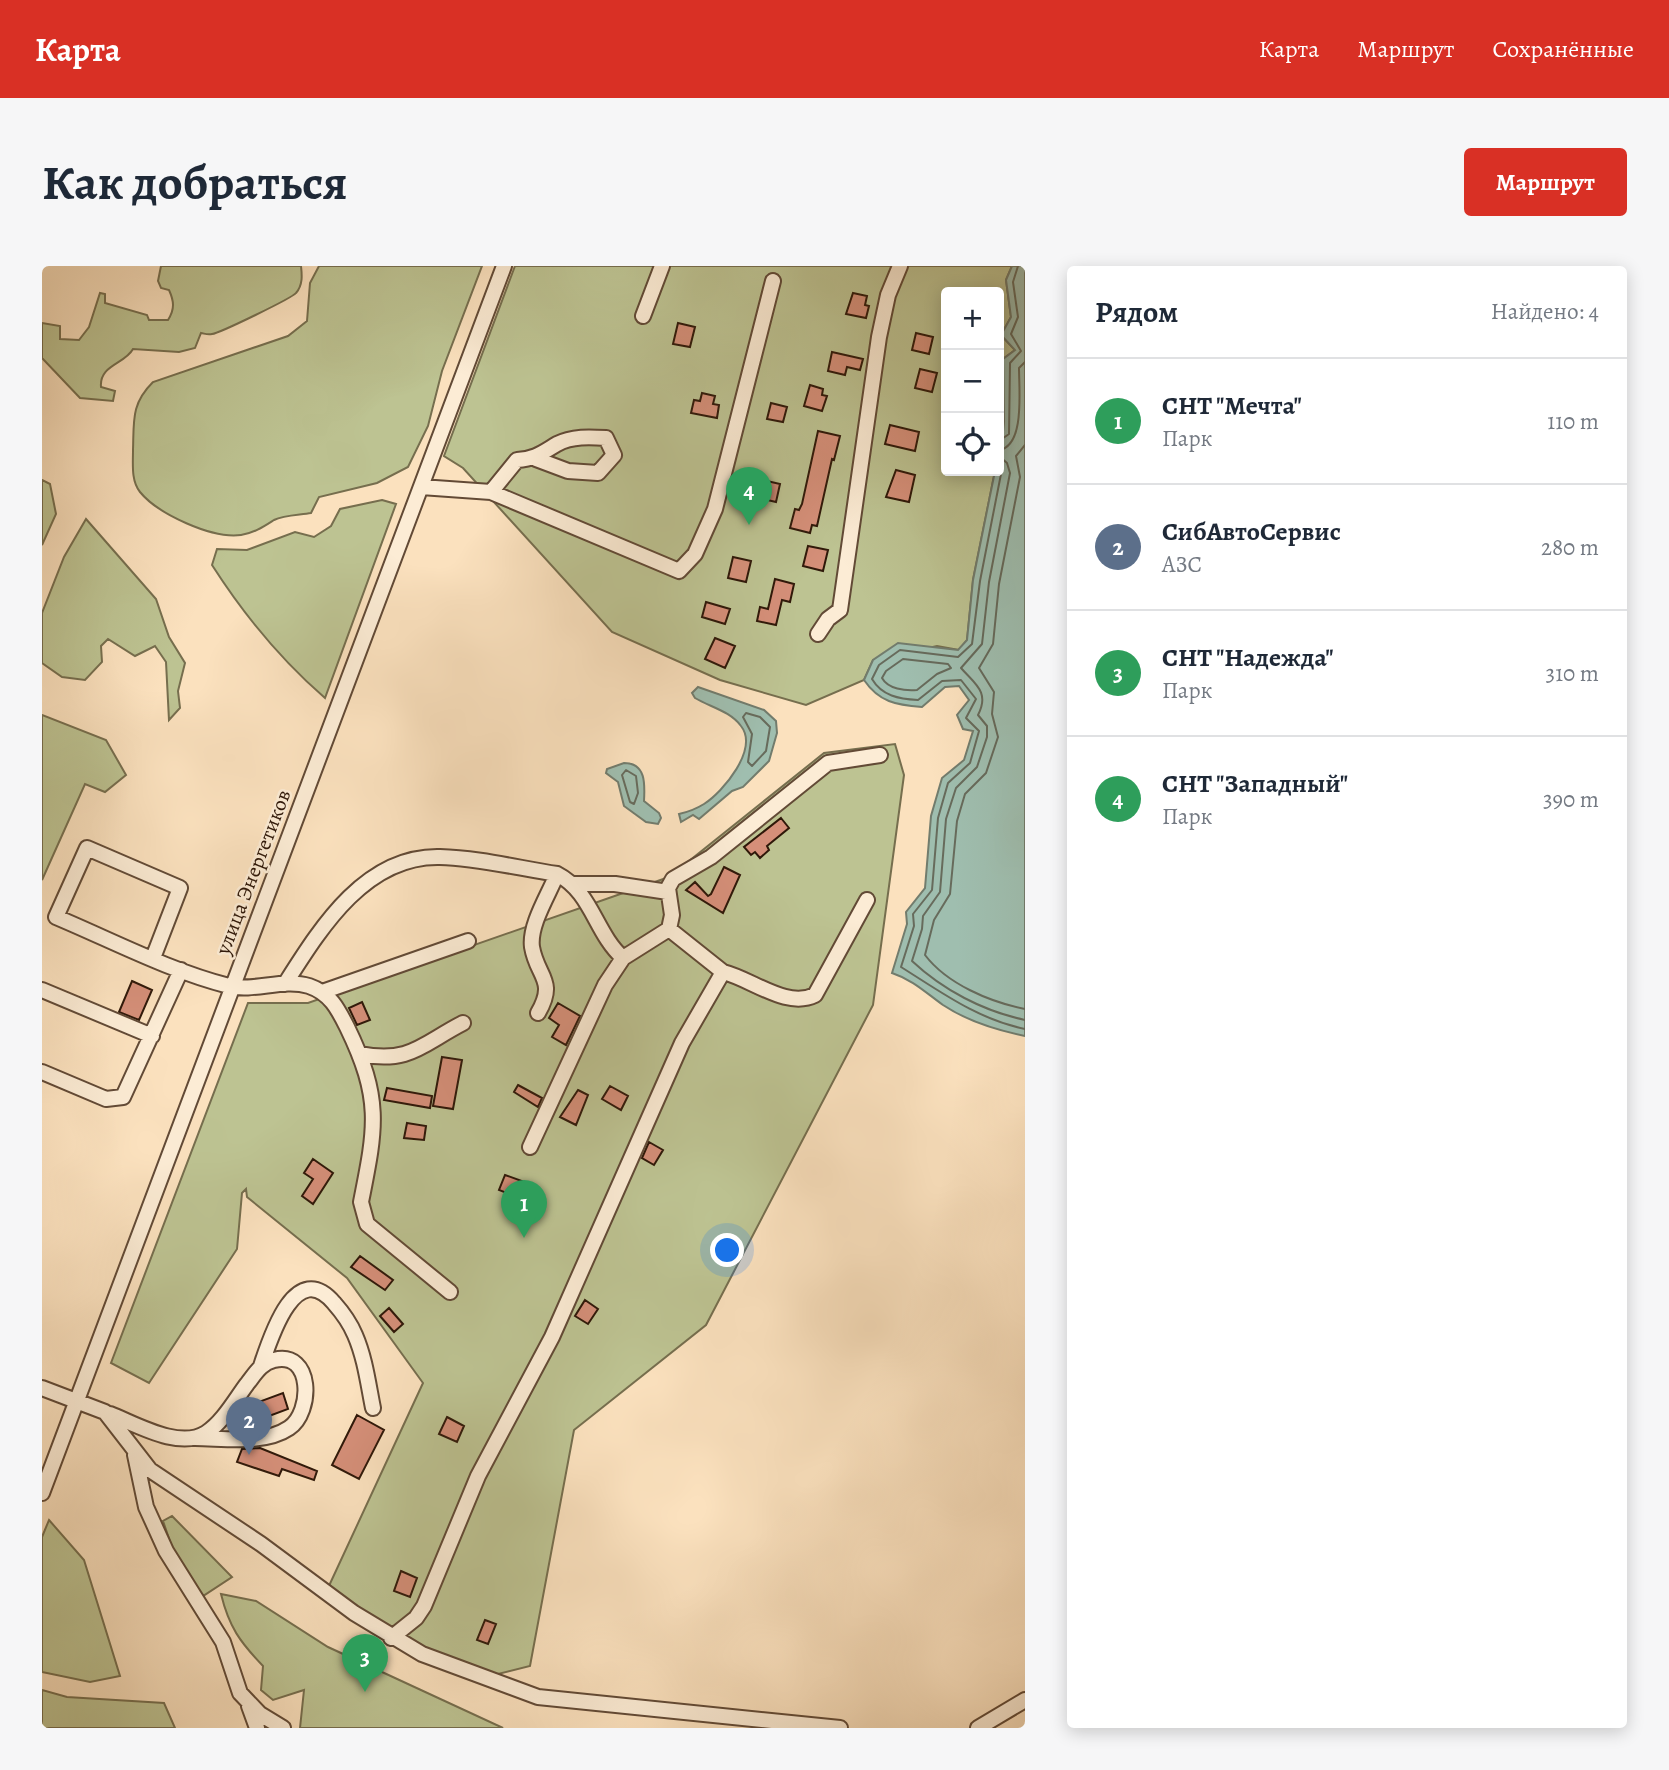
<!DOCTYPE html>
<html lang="ru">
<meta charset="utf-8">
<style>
body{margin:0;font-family:Alegreya,serif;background:#f6f6f7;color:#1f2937}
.controls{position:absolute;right:21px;top:21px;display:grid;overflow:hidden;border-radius:7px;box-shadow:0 4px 18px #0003}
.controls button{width:63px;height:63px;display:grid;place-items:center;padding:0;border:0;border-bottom:2px solid #e0e1e3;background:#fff;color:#1f2937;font:35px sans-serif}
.you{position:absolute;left:686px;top:985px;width:24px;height:24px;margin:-18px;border:5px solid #fff;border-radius:50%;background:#1a73e8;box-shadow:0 0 0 10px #1a73e833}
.badge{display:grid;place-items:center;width:46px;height:46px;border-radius:50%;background:#d93025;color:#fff;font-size:23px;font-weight:700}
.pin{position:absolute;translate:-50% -58px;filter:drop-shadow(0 2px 4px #0008)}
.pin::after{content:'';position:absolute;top:37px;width:24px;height:21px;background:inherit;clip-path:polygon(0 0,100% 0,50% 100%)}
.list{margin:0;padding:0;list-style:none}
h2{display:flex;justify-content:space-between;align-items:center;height:91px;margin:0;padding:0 28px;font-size:30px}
h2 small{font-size:23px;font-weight:400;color:#747a83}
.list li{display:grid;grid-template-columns:46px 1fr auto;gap:21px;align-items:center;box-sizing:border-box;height:126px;padding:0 28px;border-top:2px solid #e0e1e3}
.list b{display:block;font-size:26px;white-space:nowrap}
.list p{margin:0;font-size:23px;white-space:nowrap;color:#747a83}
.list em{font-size:23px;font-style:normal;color:#747a83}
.icon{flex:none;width:38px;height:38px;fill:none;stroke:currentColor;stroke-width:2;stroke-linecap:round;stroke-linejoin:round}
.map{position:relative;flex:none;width:983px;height:1462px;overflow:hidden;border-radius:7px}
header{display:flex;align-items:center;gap:42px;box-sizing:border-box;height:98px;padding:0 35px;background:#d93025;color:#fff}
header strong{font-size:33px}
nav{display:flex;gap:38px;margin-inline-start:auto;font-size:24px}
.intro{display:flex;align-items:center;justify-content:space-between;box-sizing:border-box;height:168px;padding:0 42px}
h1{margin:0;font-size:49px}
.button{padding:18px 32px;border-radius:7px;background:#d93025;color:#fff;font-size:24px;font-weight:700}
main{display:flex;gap:42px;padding:0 42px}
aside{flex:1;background:#fff;border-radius:7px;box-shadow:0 4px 18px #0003}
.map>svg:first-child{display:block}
.green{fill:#bdc392;stroke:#766e4e;stroke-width:2}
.water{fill:#9fbeaf;stroke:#727c6d;stroke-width:2}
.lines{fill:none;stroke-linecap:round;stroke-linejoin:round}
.shore{stroke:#676b5c;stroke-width:2}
.building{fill:#d58f79;stroke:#2f1809;stroke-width:2}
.minor-casing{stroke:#624a36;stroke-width:18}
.minor{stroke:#fcecd5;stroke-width:14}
.labels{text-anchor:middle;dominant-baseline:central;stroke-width:5;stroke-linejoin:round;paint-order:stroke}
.street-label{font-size:21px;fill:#2f1809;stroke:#fcecd5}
</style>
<header>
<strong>Карта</strong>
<nav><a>Карта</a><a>Маршрут</a><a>Сохранённые</a></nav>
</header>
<div class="intro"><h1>Как добраться</h1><a class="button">Маршрут</a></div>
<main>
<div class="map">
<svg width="983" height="1462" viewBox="0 0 983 1462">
<rect width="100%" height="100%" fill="#fbe1be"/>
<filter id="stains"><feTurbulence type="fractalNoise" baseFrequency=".00286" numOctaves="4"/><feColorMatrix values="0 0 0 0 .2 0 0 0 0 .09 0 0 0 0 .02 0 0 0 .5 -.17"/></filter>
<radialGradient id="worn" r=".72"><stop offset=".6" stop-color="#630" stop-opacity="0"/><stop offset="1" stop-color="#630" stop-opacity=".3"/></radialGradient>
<path class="green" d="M119,0h140c1,9 2,19 -5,27 -4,5 -76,40 -84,41 -4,1 -6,0 -11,-1l-6,15 -16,4 -46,-3c-8,15 -34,16 -32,38l14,4 -2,10 -33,-3 -38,-40v-35l18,3v13l19,1 10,-13 11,-34 5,1v9l42,12 2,5h19c7,-11 6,-19 1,-30l-8,-2 -3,-7z
M277,0h163l-40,105 -14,55 -20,41 -31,16 -58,14 -8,16c-11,2 -27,2 -37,7 -11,7 -20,13 -33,15 -29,4 -83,-21 -101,-43 -9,-11 -7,-28 -7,-42 1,-30 -2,-46 20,-68l135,-46 19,-15 3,-38z
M473,0h497l-6,14 5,37 -10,18 14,15 -12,9 1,63 -5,28v-158h-53v179h49l-22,109 -6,60 -8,10 -22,-4 -64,14 -9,20 -58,25 -86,-25 -108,-48 -149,-164 -19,-12z
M0,214l8,4 6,30 -14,31z
M340,234l14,4 -71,194c-45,-39 -81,-83 -113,-133l5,-16 30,1 48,-18 19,5 17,-11 9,-17z
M44,253l70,80 13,38 16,26 -7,28 2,17 -11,12 -3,-58 -11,-16 -20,10 -27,-17 -7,7 1,16 -17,18 -23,-3 -20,-14v-50l22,-56z
M0,449l64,25 20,35 -21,17 -20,-8 -43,96z
M853,478l9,31 -31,230 -167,320 -132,105 -44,236 -40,10 -67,-26 -95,-62 95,-205 -76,-105 -100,-81 -1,-8 -4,4 -5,56 -88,134 -38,-20 137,-360h60l361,-126 155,-124z
M130,1250l60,61 -29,19 -30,-46 -10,-29z
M7,1254l35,40 36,116 -30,6 -48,-10v-135z
M179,1328l35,7 72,46 175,81h-203l4,-38 -31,10 -12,-10 2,-24c-23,-24 -34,-39 -42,-72z
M0,1424l25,7 97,6 11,25h-133z"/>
<path class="water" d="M970,0h13v770c-29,-6 -58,-15 -82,-31 -18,-13 -30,-25 -51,-32l15,-49 -1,-12 19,-24 6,-72 11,-38 22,-18 9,-29 -10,-2 -6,-14 12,-15 -10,-14 -14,1 -23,20c-26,-2 -43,-5 -58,-27l9,-20 25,-17 60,7 9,-10 6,-60 22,-109h4l5,-49 -1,-63 12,-9 -14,-15 10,-18 -5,-37z
M656,421l66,23 12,11 1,12 -8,28 -26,26 -11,4 -33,28 -6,-4 -12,7 -2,-8c9,-2 17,-5 25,-10 19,-12 55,-55 37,-78 -11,-15 -31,-19 -46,-28l-3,-5z
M582,497c22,0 21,21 20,38l15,12 2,5 -3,6 -12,-2 -22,-16 -6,-24 -12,-9 1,-4z"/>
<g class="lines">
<path class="shore" d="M957,175l10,-7 1,-71 11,-12 -10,-17 7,-17 -5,-35 5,-16
M983,179l-9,11 4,21 -21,107 -6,60 -14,24 15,24 -2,22 6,23 -12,36 -21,21 -8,27 -7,73 -16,26 -9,35c22,29 65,47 100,54
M957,184c26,-4 20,-59 20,-82l6,-6
M957,190l8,7 3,10 -21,109 -7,62 -21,24c14,16 29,24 17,47l9,11v11l-10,30 -21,21 -10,31 -6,73 -17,24 -1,13 -10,32c31,29 71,50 113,59
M957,200l2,8 -21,107 -8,63 -14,13 -58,-7 -21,15 -7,14c10,17 27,20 46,21l24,-19 19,-1 15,19 -10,19 13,13 -9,32 -22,20 -10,35 -6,72 -19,24 1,12 -13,41c40,25 76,52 124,62
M861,393l45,5 3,4 -14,6 -20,16c-12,1 -29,-1 -35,-12l4,-7z
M704,447l14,4 10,10 -4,24 -14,15 -4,-4 4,-28 -9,-17z
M584,504l10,6 2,17 -4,11 -4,-2 -8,-27z"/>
</g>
<path class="building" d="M811,27l14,3 -2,9 4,1 -3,12 -20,-4z
M636,57l17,4 -5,20 -17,-3z
M874,67l17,4 -4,17 -17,-4z
M790,86l31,7 -3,11 -13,-3 -2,8 -17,-4z
M878,103l17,4 -5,19 -17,-4z
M768,119l13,4 -1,6 5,1 -5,15 -18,-5z
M660,127l13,3 -2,8 6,1 -2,13 -26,-5 3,-13 6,1z
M729,137l16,4 -4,15 -16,-3z
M848,159l29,7 -4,19 -30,-7z
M776,165l22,5 -6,24 -2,-1 -15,67 -5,-1 -2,8 -20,-5 5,-19 4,1 3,-6z
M854,204l19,5 -6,27 -23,-5z
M725,215l13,3 -4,18 -13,-3z
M766,280l20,4 -5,21 -20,-5z
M691,291l18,4 -5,21 -18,-4z
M733,313l19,5 -4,18 -8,-2 -6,25 -19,-4 3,-14 8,2z
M664,336l24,7 -5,15 -23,-7z
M673,372l20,8 -10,22 -20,-9z
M739,552l8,10 -22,18 2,4 -9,8 -5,-6 -4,3 -7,-8z
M682,601l16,8 -17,38 -37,-23 9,-8 13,14 3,-2z
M90,715l20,9 -13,30 -20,-8z
M320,736l8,18 -13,5 -8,-17z
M516,737l22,13 -14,29 -14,-8 7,-12 -10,-7z
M400,791l20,3 -9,49 -20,-3z
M476,819l24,13 -4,9 -24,-15z
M568,820l18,10 -7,14 -19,-11z
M345,822l45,8 -2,12 -46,-8z
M536,824l10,5 -12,30 -16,-8z
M365,857l19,3 -2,14 -20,-2z
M607,876l14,8 -9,15 -12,-7z
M271,893l20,14 -20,31 -11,-8 11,-17 -9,-6z
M463,909l17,6 -5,16 -18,-7z
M318,990l33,24 -8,10 -34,-23z
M543,1034l13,9 -10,15 -13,-8z
M347,1042l14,16 -9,8 -14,-16z
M241,1127l5,16 -35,13 -5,-16z
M315,1149l27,15 -25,49 -27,-14z
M405,1151l17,9 -7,16 -18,-8z
M218,1182l57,23 -3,9 -32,-11 -3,7 -42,-14 5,-13z
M359,1305l16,7 -7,19 -16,-6z
M443,1354l11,4 -8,20 -11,-4z"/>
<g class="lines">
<g class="minor-casing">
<path id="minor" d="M601,50l19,-50
M379,221l70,5 188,79 16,-17 20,-45 58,-228
M449,226l26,-32c18,-1 25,-7 40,-16 15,-8 33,-7 49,-6l8,17 -16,18 -30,-2 -32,-12
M776,368l10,-15 12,-9 39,-273 9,-42 12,-29
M531,618h42l53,8
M627,663l3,-14 -4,-27 5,-9 38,-22 117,-94 52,-8
M111,692l27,-70 -93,-40 -31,69c57,24 114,54 173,69 26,6 54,-8 80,0 21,7 29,23 38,41 35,72 29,100 14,175l6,22 83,68
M681,706c29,7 63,37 92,23l52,-95
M243,718c35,-55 80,-129 155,-127 38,1 78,11 117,17 35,18 38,59 66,84
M0,724l110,46
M280,726l146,-51
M496,747c19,-33 -1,-36 -6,-66 -3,-22 17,-53 25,-73
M318,788c50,10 62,-10 103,-31
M0,806l64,27 17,-2 58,-127
M219,1100c9,-27 34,-109 73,-63 8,9 16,20 21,32 10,23 13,48 18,73
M0,1122l63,24 45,58 111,74 93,69 68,41 116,43 302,31
M68,1148c26,10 69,36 96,19 17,-11 29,-33 41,-49 8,-10 14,-21 27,-24 39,-10 39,52 15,68 -25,17 -66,10 -94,10
M93,1189l11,52 20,44 57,91 17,51 20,21 23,14
M0,1227l462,-1227
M349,1372l25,-20 8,-12 54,-130 74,-139 130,-294 41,-71 -54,-43 -46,29 -18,27 -75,162
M207,1440l8,22
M936,1462l47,-28"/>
</g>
<use href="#minor" class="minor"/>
</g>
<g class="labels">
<g class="street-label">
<text transform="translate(211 606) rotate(-69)">улица Энергетиков</text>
</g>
</g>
<rect width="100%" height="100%" filter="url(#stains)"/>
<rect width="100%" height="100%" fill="url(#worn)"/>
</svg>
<div class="controls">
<button>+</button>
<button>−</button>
<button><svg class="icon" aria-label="locate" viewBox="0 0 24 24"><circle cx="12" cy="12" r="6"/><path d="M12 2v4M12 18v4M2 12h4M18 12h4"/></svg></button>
</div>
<div class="you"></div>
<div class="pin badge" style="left:482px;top:972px;background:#2e9e5b">1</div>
<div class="pin badge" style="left:207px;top:1189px;background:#5c6f8a">2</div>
<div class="pin badge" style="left:323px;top:1426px;background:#2e9e5b">3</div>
<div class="pin badge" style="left:707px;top:259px;background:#2e9e5b">4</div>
</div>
<aside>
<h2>Рядом<small>Найдено: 4</small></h2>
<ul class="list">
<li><span class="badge" style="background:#2e9e5b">1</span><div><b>СНТ &quot;Мечта&quot;</b><p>Парк</p></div><em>110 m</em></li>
<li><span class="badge" style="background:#5c6f8a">2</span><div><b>СибАвтоСервис</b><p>АЗС</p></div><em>280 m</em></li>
<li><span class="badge" style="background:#2e9e5b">3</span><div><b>СНТ &quot;Надежда&quot;</b><p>Парк</p></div><em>310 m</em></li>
<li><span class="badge" style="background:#2e9e5b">4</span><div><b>СНТ &quot;Западный&quot;</b><p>Парк</p></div><em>390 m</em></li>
</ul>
</aside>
</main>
